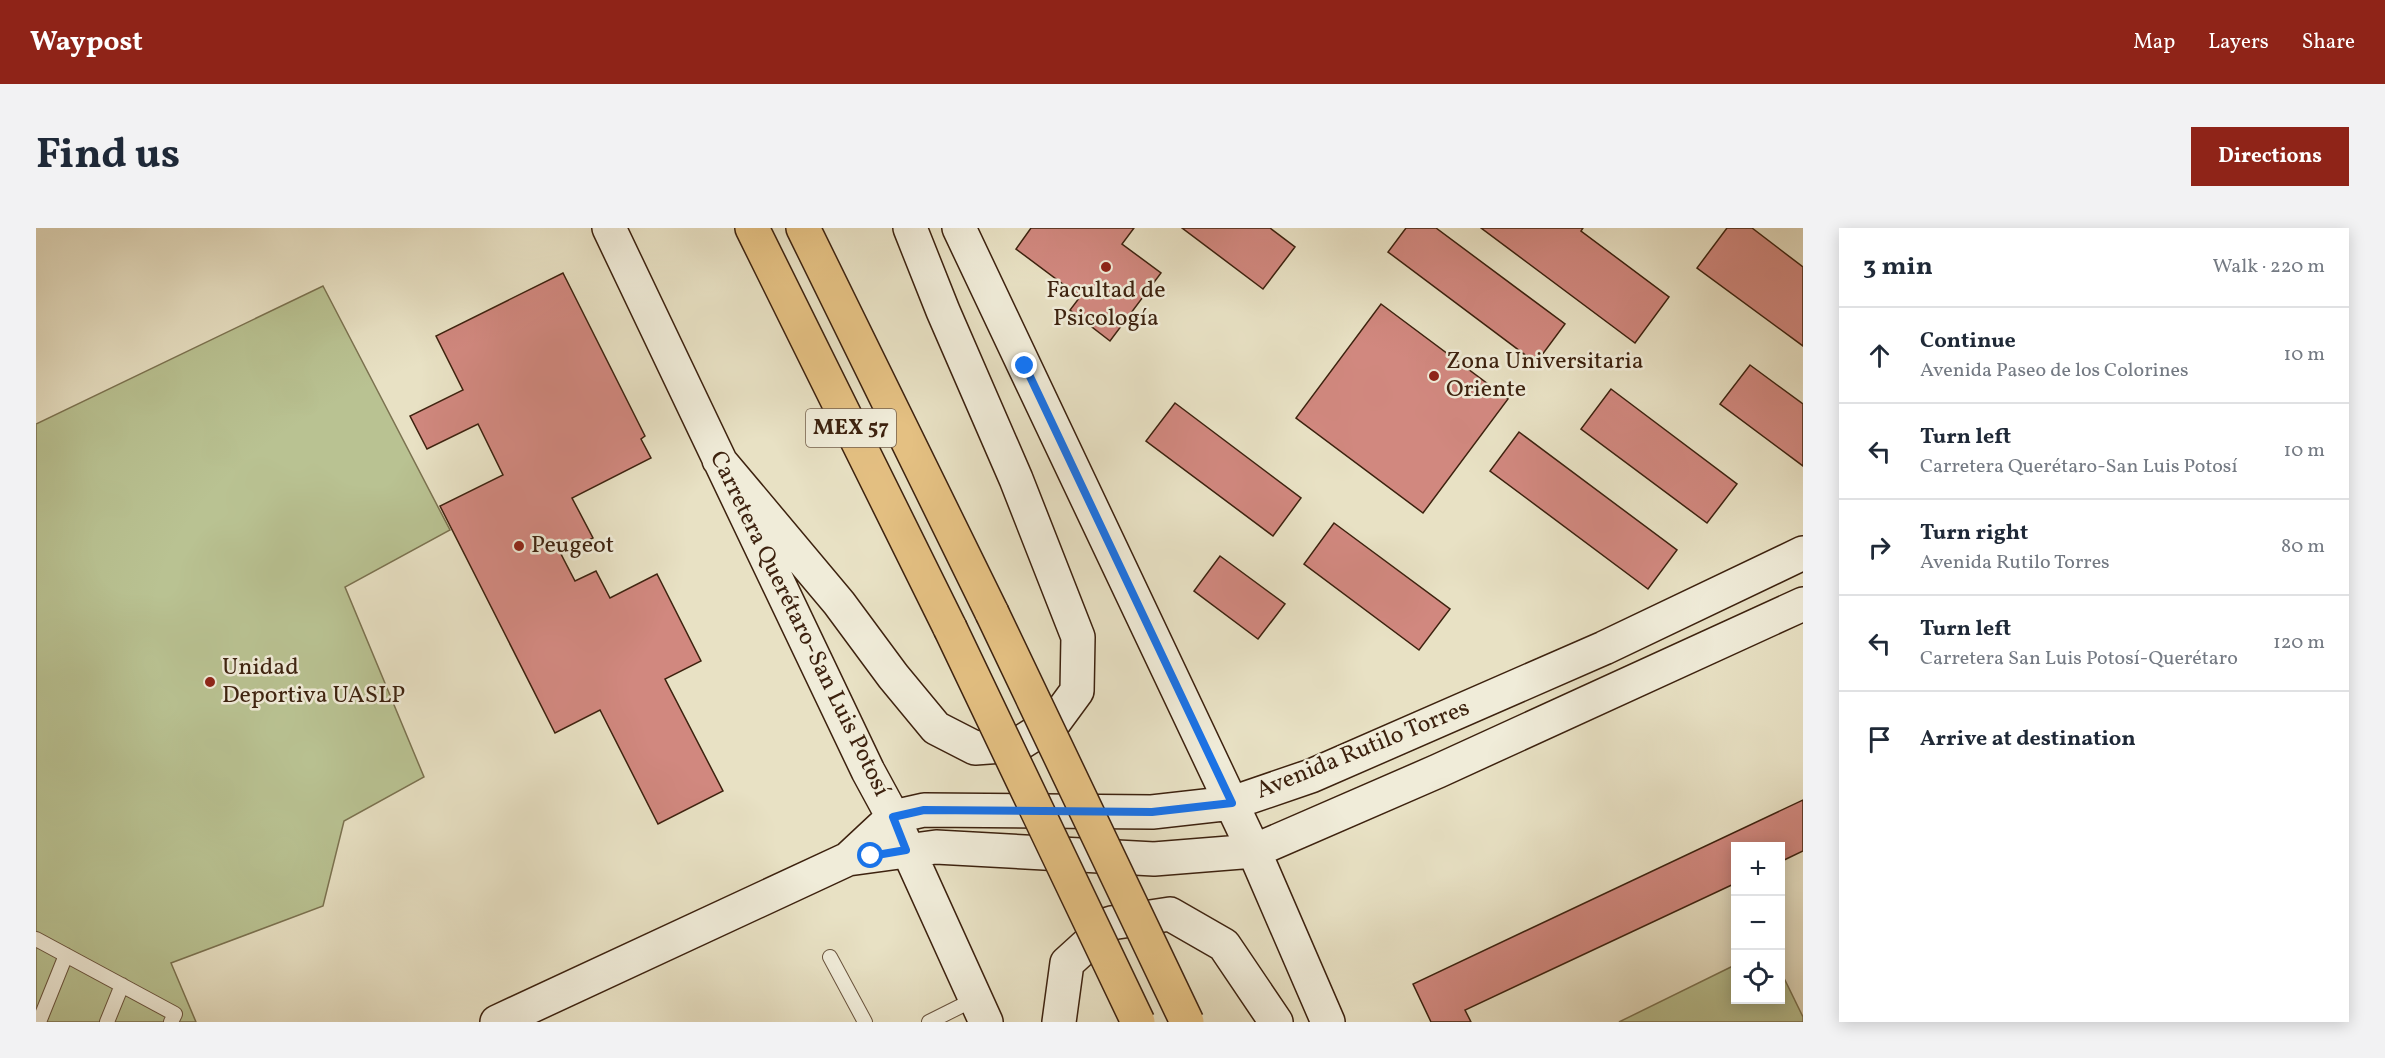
<!DOCTYPE html>
<meta charset="utf-8">
<style>
body{margin:0;font-family:Vollkorn,serif;background:#f2f2f3;color:#1f2937}
.controls{position:absolute;right:18px;bottom:18px;display:grid;overflow:hidden;border-radius:0px;box-shadow:0 3px 15px #0003}
.controls button{width:54px;height:54px;display:grid;place-items:center;padding:0;border:0;border-bottom:2px solid #e0e1e3;background:#fff;color:#1f2937;font:30px sans-serif}
.stop{position:absolute;width:18px;height:18px;margin:-14px;border:4px solid #1a73e8;border-radius:50%;background:#fff}
.stop.end{background:#1a73e8;border-color:#fff;box-shadow:0 2px 6px #0008}
.list{margin:0;padding:0;list-style:none}
h2{display:flex;justify-content:space-between;align-items:center;height:78px;margin:0;padding:0 24px;font-size:26px}
h2 small{font-size:20px;font-weight:400;color:#747a83}
.list li{display:grid;grid-template-columns:39px 1fr auto;gap:18px;align-items:center;box-sizing:border-box;height:96px;padding:0 24px;border-top:2px solid #e0e1e3}
.list b{display:block;font-size:22px;white-space:nowrap}
.list p{margin:0;font-size:20px;white-space:nowrap;color:#747a83}
.list em{font-size:20px;font-style:normal;color:#747a83}
.icon{flex:none;width:33px;height:33px;fill:none;stroke:currentColor;stroke-width:2;stroke-linecap:round;stroke-linejoin:round}
.map{position:relative;flex:none;width:1767px;height:794px;overflow:hidden;border-radius:0px}
header{display:flex;align-items:center;gap:36px;box-sizing:border-box;height:84px;padding:0 30px;background:#8f2418;color:#fff}
header strong{font-size:28px}
nav{display:flex;gap:33px;margin-inline-start:auto;font-size:21px}
.intro{display:flex;align-items:center;justify-content:space-between;box-sizing:border-box;height:144px;padding:0 36px}
h1{margin:0;font-size:42px}
.button{padding:15px 27px;border-radius:0px;background:#8f2418;color:#fff;font-size:21px;font-weight:700}
main{display:flex;gap:36px;padding:0 36px}
aside{flex:1;background:#fff;border-radius:0px;box-shadow:0 3px 15px #0003}
.map>svg:first-child{display:block}
.green{fill:#b9c292;stroke:#7b7250;stroke-width:1.5}
.building{fill:#d1887f;stroke:#3d220f;stroke-width:1.5}
.lines{fill:none;stroke-linecap:round;stroke-linejoin:round}
.lane-casing{stroke:#68523c;stroke-width:16}
.secondary-casing{stroke:#3d220f;stroke-width:36}
.highway-casing{stroke:#3d220f;stroke-width:36}
.lane{stroke:#f0ecd9;stroke-width:14}
.secondary{stroke:#f0ecd9;stroke-width:33}
.highway{stroke:#e4c082;stroke-width:33}
.highway-bridge-casing{stroke:#3d220f;stroke-width:36;stroke-linecap:butt}
.highway-bridge{stroke:#e4c082;stroke-width:33}
.route{stroke:#1a73e8;stroke-width:8}
.poi-dot{fill:#8f2418;stroke:#f0ecd9;stroke-width:2}
.labels{text-anchor:middle;dominant-baseline:central;stroke-width:5;stroke-linejoin:round;paint-order:stroke}
.shield{fill:#f0ecd9;stroke:#735f4c;stroke-width:1.5}
.shield-label{font-size:22px;font-weight:bold;fill:#3d220f}
.poi-label{font-size:24px;fill:#3d220f;stroke:#f0ecd9;text-anchor:start}
.street-label{font-size:24px;fill:#3d220f;stroke:#f0ecd9}
</style>
<header>
<strong>Waypost</strong>
<nav><a>Map</a><a>Layers</a><a>Share</a></nav>
</header>
<div class="intro"><h1>Find us</h1><a class="button">Directions</a></div>
<main>
<div class="map">
<svg width="1767" height="794" viewBox="0 0 1767 794">
<rect width="100%" height="100%" fill="#e8e1c4"/>
<filter id="stains"><feTurbulence type="fractalNoise" baseFrequency=".00333" numOctaves="4"/><feColorMatrix values="0 0 0 0 .2 0 0 0 0 .09 0 0 0 0 .02 0 0 0 .5 -.17"/></filter>
<radialGradient id="worn" r=".72"><stop offset=".6" stop-color="#630" stop-opacity="0"/><stop offset="1" stop-color="#630" stop-opacity=".3"/></radialGradient>
<path class="green" d="M287,58l127,244 -105,57 79,190 -80,44 -21,85 -152,57 25,59h-160v-598z
M1699,737l1,35h44l1,-28 22,45v5h-184z"/>
<path class="building" d="M995,0h103l-12,16 39,29 -51,68 -40,-31 10,-13 -64,-48z
M1146,0h88l25,19 -32,42z
M1370,0h30l129,96 -29,39 -148,-111z
M1445,0h102l-2,3 88,66 -34,46z
M1691,0h25l51,39v79l-106,-78z
M527,45l82,163 -4,3 10,19 -79,40 21,40 -32,16 14,27 21,-10 14,27 47,-24 44,87 -36,18 58,112 -65,33 -58,-114 -45,23 -115,-227 63,-31 -25,-51 -51,25 -17,-33 53,-26 -27,-54z
M1345,76l127,95 -85,114 -127,-95z
M1714,137l53,39v62l-83,-62z
M1575,161l126,95 -30,39 -126,-94z
M1139,175l126,95 -28,38 -127,-95z
M1483,204l158,118 -29,39 -158,-118z
M1298,295l116,86 -31,41 -115,-86z
M1184,328l65,48 -27,35 -64,-48z
M1767,572v51l-23,11v-16h-44v37l-271,127 6,12h-40l-18,-38z"/>
<g class="lines">
<g class="lane-casing">
<path id="lane" d="M0,711l139,75 -4,8
M794,729l35,65
M3,794l27,-67
M71,794l15,-37
M893,794l46,-23"/>
</g>
<g class="secondary-casing">
<path id="secondary" d="M573,0l259,543 25,46 93,205
M923,0l295,623 74,171
M683,232l120,143 54,73 43,52 39,20 42,-3 38,-24 22,-30 1,-54 -62,-158 -73,-168 -33,-83
M812,631l45,-42 31,-7 228,2 80,-9 79,-27 293,-128 199,-95
M461,794l351,-163 88,-12 218,12 100,-8 184,-80 365,-167
M1023,794l8,-59 44,-40 59,-9 54,31 52,77"/>
</g>
<g class="highway-casing">
<path id="highway" d="M716,0l198,400
M767,0l189,385"/>
</g>
<use href="#lane" class="lane"/>
<use href="#secondary" class="secondary"/>
<use href="#highway" class="highway"/>
<g class="highway-bridge-casing">
<path id="highway-bridge" d="M956,385l195,409
M914,400l188,394"/>
</g>
<use href="#highway-bridge" class="highway-bridge"/>
</g>
<g class="lines">
<path class="route" d="M835,628l35,-6 -13,-33 31,-7 228,2 80,-9 -207,-437"/>
</g>
<g class="poi-dot">
<circle cx="1070" cy="39" r="6"/>
<circle cx="1398" cy="148" r="6"/>
<circle cx="483" cy="318" r="6"/>
<circle cx="174" cy="454" r="6"/>
</g>
<g class="labels">
<rect class="shield" x="770" y="181" width="90" height="38" rx="4.5"/>
<g class="shield-label">
<text x="815" y="200">MEX 57</text>
</g>
<g class="poi-label">
<text x="1070" y="63" text-anchor="middle">Facultad de<tspan x="1070" dy="28">Psicología</tspan></text>
<text x="1410" y="134">Zona Universitaria<tspan x="1410" dy="28">Oriente</tspan></text>
<text x="495" y="318">Peugeot</text>
<text x="186" y="440">Unidad<tspan x="186" dy="28">Deportiva UASLP</tspan></text>
</g>
<g class="street-label">
<text transform="translate(763 396) rotate(64)">Carretera Querétaro-San Luis Potosí</text>
<text transform="translate(1327 522) rotate(-22)">Avenida Rutilo Torres</text>
</g>
</g>
<rect width="100%" height="100%" filter="url(#stains)"/>
<rect width="100%" height="100%" fill="url(#worn)"/>
</svg>
<div class="controls">
<button>+</button>
<button>−</button>
<button><svg class="icon" aria-label="locate" viewBox="0 0 24 24"><circle cx="12" cy="12" r="6"/><path d="M12 2v4M12 18v4M2 12h4M18 12h4"/></svg></button>
</div>
<div class="stop" style="left:835px;top:628px"></div>
<div class="stop end" style="left:989px;top:138px"></div>
</div>
<aside>
<h2>3 min<small>Walk · 220 m</small></h2>
<ul class="list">
<li><svg class="icon" aria-label="ahead" viewBox="0 0 24 24"><path d="M12 20V5M6 11l6-6 6 6"/></svg><div><b>Continue</b><p>Avenida Paseo de los Colorines</p></div><em>10 m</em></li>
<li><svg class="icon" aria-label="left" viewBox="0 0 24 24"><path d="M17 20v-9H6M10 6l-5 5 5 5"/></svg><div><b>Turn left</b><p>Carretera Querétaro-San Luis Potosí</p></div><em>10 m</em></li>
<li><svg class="icon" aria-label="right" viewBox="0 0 24 24"><path d="M7 20v-9h11M14 6l5 5-5 5"/></svg><div><b>Turn right</b><p>Avenida Rutilo Torres</p></div><em>80 m</em></li>
<li><svg class="icon" aria-label="left" viewBox="0 0 24 24"><path d="M17 20v-9H6M10 6l-5 5 5 5"/></svg><div><b>Turn left</b><p>Carretera San Luis Potosí-Querétaro</p></div><em>120 m</em></li>
<li><svg class="icon" aria-label="arrive" viewBox="0 0 24 24"><path d="M6 21V4h12l-3 4 3 4H6"/></svg><div><b>Arrive at destination</b></div></li>
</ul>
</aside>
</main>
